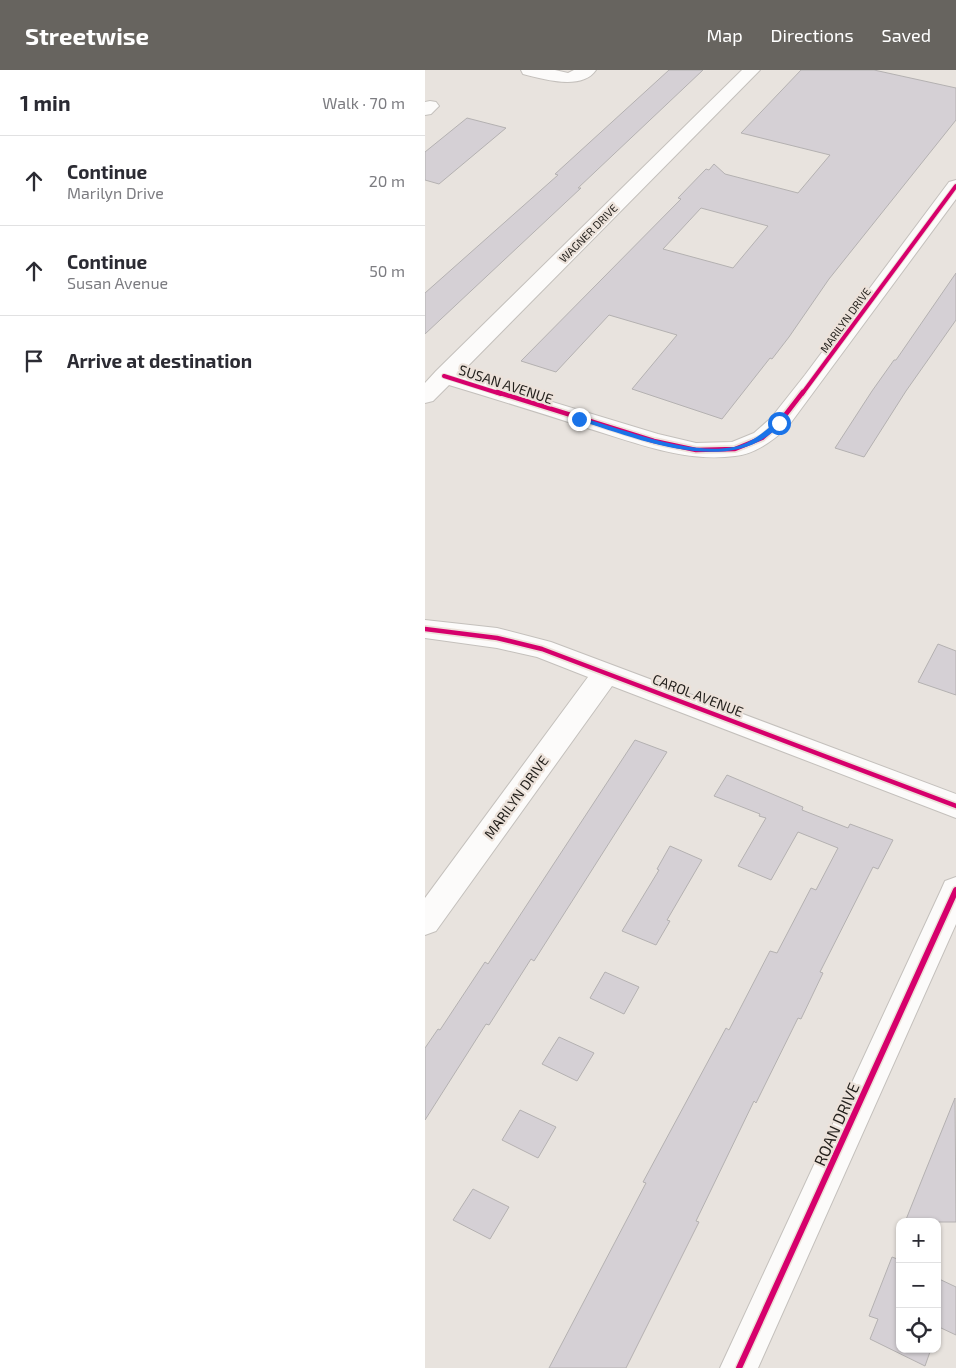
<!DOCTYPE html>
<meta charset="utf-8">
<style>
body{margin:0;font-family:"Exo 2",sans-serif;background:#f7f7f7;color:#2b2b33}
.controls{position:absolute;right:15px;bottom:15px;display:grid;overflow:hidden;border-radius:10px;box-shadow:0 1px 4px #0004}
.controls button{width:45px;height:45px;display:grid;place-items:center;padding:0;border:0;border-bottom:1px solid #e1e1e2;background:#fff;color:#2b2b33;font:25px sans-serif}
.stop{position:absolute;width:15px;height:15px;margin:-11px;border:4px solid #1a73e8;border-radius:50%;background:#fff}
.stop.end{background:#1a73e8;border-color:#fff;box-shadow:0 1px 5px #0008}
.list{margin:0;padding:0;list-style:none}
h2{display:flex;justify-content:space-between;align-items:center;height:65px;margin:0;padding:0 20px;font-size:21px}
h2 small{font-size:16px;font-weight:400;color:#7c7c81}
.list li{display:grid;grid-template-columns:32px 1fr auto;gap:15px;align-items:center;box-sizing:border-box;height:90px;padding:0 20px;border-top:1px solid #e1e1e2}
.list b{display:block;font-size:19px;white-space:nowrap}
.list p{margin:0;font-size:16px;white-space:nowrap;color:#7c7c81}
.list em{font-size:16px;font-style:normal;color:#7c7c81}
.icon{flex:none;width:28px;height:28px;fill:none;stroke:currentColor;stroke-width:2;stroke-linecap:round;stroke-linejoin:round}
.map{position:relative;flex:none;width:531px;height:1298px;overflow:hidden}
header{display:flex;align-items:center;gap:30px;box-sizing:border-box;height:70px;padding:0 25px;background:#67645f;color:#fff}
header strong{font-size:24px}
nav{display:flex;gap:28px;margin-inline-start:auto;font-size:18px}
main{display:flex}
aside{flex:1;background:#fff}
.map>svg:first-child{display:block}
.building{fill:#d5d0d5;stroke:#b4b1b1;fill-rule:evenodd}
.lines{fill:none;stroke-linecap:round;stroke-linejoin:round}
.minor-casing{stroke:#c4c0bc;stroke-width:2}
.minor{fill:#fcfbfa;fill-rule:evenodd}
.cycleway-far2-casing{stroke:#ece2da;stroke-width:6}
.cycleway-far1-casing{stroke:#ece2da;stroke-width:8}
.cycleway-casing{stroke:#ece2da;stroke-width:9}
.cycleway-far2{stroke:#d6006c;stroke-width:4}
.cycleway-far1{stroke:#d6006c;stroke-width:4.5}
.cycleway{stroke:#d6006c;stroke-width:6}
.route{fill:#1a73e8}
.labels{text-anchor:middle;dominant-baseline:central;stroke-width:4.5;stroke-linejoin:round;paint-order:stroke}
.far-street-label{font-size:11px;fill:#221f1b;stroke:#ece2da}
.street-label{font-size:14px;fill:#221f1b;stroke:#ece2da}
.near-street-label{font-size:16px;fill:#221f1b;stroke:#ece2da}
</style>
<header>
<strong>Streetwise</strong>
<nav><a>Map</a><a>Directions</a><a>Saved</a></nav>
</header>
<main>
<aside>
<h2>1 min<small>Walk · 70 m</small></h2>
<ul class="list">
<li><svg class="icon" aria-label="ahead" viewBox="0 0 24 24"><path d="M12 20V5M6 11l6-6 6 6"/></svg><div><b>Continue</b><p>Marilyn Drive</p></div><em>20 m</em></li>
<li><svg class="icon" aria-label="ahead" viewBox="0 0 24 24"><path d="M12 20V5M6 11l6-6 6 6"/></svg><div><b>Continue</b><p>Susan Avenue</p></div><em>50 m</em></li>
<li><svg class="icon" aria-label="arrive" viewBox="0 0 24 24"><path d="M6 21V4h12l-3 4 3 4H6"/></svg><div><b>Arrive at destination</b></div></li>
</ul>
</aside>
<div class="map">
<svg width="531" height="1298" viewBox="0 0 531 1298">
<rect width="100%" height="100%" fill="#e8e3de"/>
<path class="building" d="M244,0h34l-125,118h3l-156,146v-41l133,-118 -3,-1z
M376,0h73l82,18v32l-127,159 -40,58 -17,22 -2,-1 -48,61 -90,-30 45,-54 -68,-20 -53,57 -35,-11 160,-162 -3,-1 28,-29 3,1 5,-6 11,10 73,19 32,-38 -89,-22zM276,138l67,18 -35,42 -70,-19z
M42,48l39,10 -67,56 -14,-4v-28z
M531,203v47l-50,71 -42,66 -29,-9 37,-57 22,-31h2z
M513,574l18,7v44l-38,-13z
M210,670l32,12 -133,209 -3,-2 -42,66 -3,-1 -61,96v-72l13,-19 2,1 45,-68 3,2z
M302,705l76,32 -1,3 46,18 2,-4 43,16 -15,29 -5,-2 -53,105 3,1 -22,46 -3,-1 -42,85 -2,-2 -58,120 3,1 -73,146h-77l97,-185 -3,-1 83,-154 3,2 41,-79 7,2 34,-65 5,2 22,-42 -40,-16 -27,48 -33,-14 28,-48 -7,-2 1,-2 -46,-18z
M245,776l32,14 -35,60 3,1 -14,24 -34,-14 37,-61 -2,-1z
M180,902l34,15 -15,27 -34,-16z
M134,967l35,16 -17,28 -35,-17z
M530,1028l1,124h-51l20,-50z
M95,1040l36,17 -18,31 -36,-18z
M48,1119l36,18 -19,32 -37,-19z
M467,1187l8,3v89h31l-6,17 -55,-27 8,-20 -9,-3z
M512,1208l19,9v48l-17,-8 -2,5z"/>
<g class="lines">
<g class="minor-casing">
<path id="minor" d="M96,0h34l13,3 6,-3h22c-14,21 -53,9 -73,4z
M317,0h18l-300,304 198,60 38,9 36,-1 22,-9 17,-15 34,-43 144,-193 7,-2v19l-169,229c-15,13 -32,26 -52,28 -51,7 -101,-14 -148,-28 -46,-15 -92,-29 -138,-43l-16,16 -8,2v-20l11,-12z
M5,31l6,1 3,4 -8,8 -6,1v-13z
M0,550l72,8 54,14 405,152v24l-344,-132 -176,245 -11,4v-37l163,-221 -51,-20 -40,-9 -72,-10z
M531,807v47l-198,444h-38l221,-478 4,-9z"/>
</g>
<use href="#minor" class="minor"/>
<g class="cycleway-far2-casing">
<path id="cycleway-far2" d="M19,306l57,18
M377,324l154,-208"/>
</g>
<g class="cycleway-far1-casing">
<path id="cycleway-far1" d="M72,322l157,49 42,9 39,-1 27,-11 17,-15 24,-31
M0,559l72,9 45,11 414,157"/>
</g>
<g class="cycleway-casing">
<path id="cycleway" d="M314,1298l217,-478"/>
</g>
<use href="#cycleway-far2" class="cycleway-far2"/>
<use href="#cycleway-far1" class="cycleway-far1"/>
<use href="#cycleway" class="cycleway"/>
</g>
<path class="route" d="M154,347c45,12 108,39 155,30 17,-4 30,-15 43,-26l5,2c-50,57 -144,15 -205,-3v-3z"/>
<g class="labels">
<g class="far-street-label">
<text transform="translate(163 163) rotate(-45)">WAGNER DRIVE</text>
<text transform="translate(420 250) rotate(-54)">MARILYN DRIVE</text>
</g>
<g class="street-label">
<text transform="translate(81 314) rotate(18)">SUSAN AVENUE</text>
<text transform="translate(273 625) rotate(21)">CAROL AVENUE</text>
<text transform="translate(91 727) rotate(-54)">MARILYN DRIVE</text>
</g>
<g class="near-street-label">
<text transform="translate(411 1054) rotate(-66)">ROAN DRIVE</text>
</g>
</g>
</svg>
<div class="controls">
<button>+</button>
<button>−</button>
<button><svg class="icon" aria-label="locate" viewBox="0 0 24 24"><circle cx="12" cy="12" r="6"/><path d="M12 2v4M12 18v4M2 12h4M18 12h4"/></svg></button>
</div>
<div class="stop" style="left:354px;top:353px"></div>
<div class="stop end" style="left:154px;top:349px"></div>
</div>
</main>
